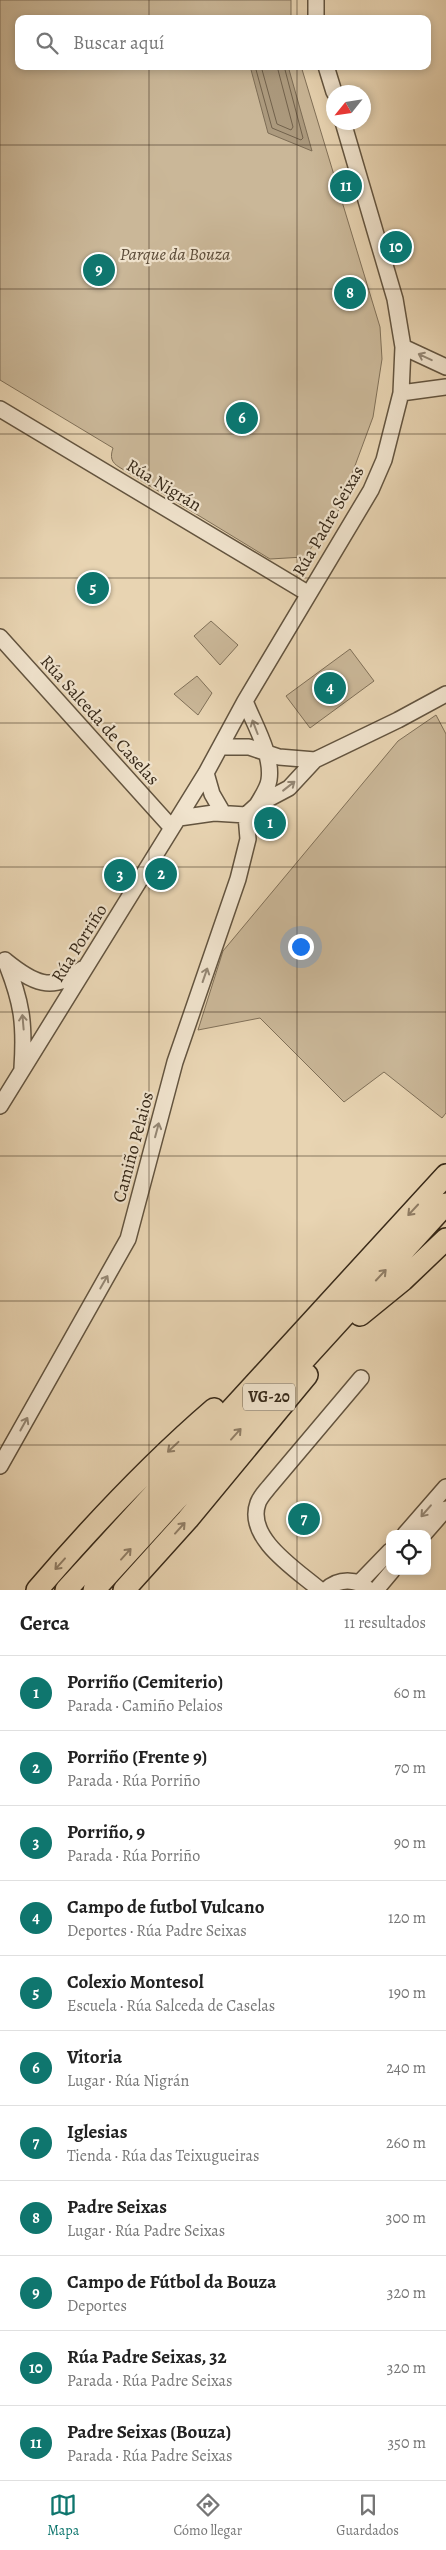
<!DOCTYPE html>
<html lang="es">
<meta charset="utf-8">
<style>
body{margin:0;font-family:Alegreya,serif;background:#f6f6f6;color:#222}
.controls{position:absolute;right:15px;bottom:15px;display:grid;overflow:hidden;border-radius:10px;box-shadow:0 2px 8px #0003}
.controls button{width:45px;height:45px;display:grid;place-items:center;padding:0;border:0;border-bottom:1px solid #e0e0e0;background:#fff;color:#222;font:25px sans-serif}
.compass{position:absolute;left:326px;top:85px;width:45px;height:45px;border-radius:50%;background:#fff;box-shadow:0 2px 8px #0003;rotate:240deg}
.you{position:absolute;left:300px;top:946px;width:18px;height:18px;margin:-12px;border:4px solid #fff;border-radius:50%;background:#1a73e8;box-shadow:0 0 0 8px #1a73e833}
.badge{display:grid;place-items:center;width:32px;height:32px;border-radius:50%;background:#0f766e;color:#fff;font-size:16px;font-weight:700}
.pin{position:absolute;translate:-50% -50%;border:2px solid #fff;box-shadow:0 1px 5px #0006}
.list{margin:0;padding:0;list-style:none}
h2{display:flex;justify-content:space-between;align-items:center;height:65px;margin:0;padding:0 20px;font-size:21px}
h2 small{font-size:16px;font-weight:400;color:#767676}
.list li{display:grid;grid-template-columns:32px 1fr auto;gap:15px;align-items:center;box-sizing:border-box;height:75px;padding:0 20px;border-top:1px solid #e0e0e0}
.list b{display:block;font-size:19px;white-space:nowrap}
.list p{margin:0;font-size:16px;white-space:nowrap;color:#767676}
.list em{font-size:16px;font-style:normal;color:#767676}
.icon{flex:none;width:28px;height:28px;fill:none;stroke:currentColor;stroke-width:2;stroke-linecap:round;stroke-linejoin:round}
.map{position:relative;flex:none;width:446px;height:1590px;overflow:hidden}
.search{position:absolute;background:#fff;box-shadow:0 2px 8px #0003;left:15px;right:15px;top:15px;height:55px;display:flex;align-items:center;gap:12px;box-sizing:border-box;padding:0 18px;border-radius:10px;color:#767676;font-size:19px}
.sheet{height:890px;background:#fff}
nav{display:flex;justify-content:space-around;align-items:center;box-sizing:border-box;height:70px;border-top:1px solid #e0e0e0;background:#fff;font-size:14px;color:#767676}
nav a{display:grid;justify-items:center;gap:2px}
nav .on{color:#0f766e}
.map>svg:first-child{display:block}
.green{fill:#cab798;stroke:#807058}
.water{fill:#ac9a7e;stroke:#7d6d56}
.lines{fill:none;stroke-linecap:round;stroke-linejoin:round}
.shore{stroke:#72624c;stroke-width:1}
.minor-casing{stroke:#63543f;stroke-width:18}
.highway-casing{stroke:#372919;stroke-width:24}
.minor{stroke:#f0e3cd;stroke-width:15}
.highway{stroke:#e8d4b2;stroke-width:21}
.oneway{stroke:#948673}
.oneway2{stroke:#907e66}
.grid{fill:none;stroke:#372919;stroke-width:1;stroke-opacity:0.55}
.labels{text-anchor:middle;dominant-baseline:central;stroke-width:4.5;stroke-linejoin:round;paint-order:stroke}
.shield{fill:#f0e3cd;stroke:#6e614f;stroke-width:1}
.shield-label{font-size:16px;font-weight:bold;fill:#372919}
.park-label{font-size:18px;font-style:italic;fill:#5c4c39;stroke:#f0e3cd}
.street-label{font-size:18px;fill:#372919;stroke:#f0e3cd}
</style>
<div class="map">
<svg width="446" height="1590" viewBox="0 0 446 1590">
<rect width="100%" height="100%" fill="#e8d4b2"/>
<filter id="stains"><feTurbulence type="fractalNoise" baseFrequency=".004" numOctaves="4"/><feColorMatrix values="0 0 0 0 .2 0 0 0 0 .09 0 0 0 0 .02 0 0 0 .5 -.17"/></filter>
<radialGradient id="worn" r=".72"><stop offset=".6" stop-color="#630" stop-opacity="0"/><stop offset="1" stop-color="#630" stop-opacity=".3"/></radialGradient>
<path class="green" d="M0,0h291v19h-272v47h282l79,261 2,32 -9,58 -37,100 -32,40 -34,2 -151,-92c-8,-5 -9,-10 -6,-19l-113,-68z
M211,621l27,24 -18,20 -26,-29z
M350,649l24,32 -64,47 -24,-32z
M197,676l15,17 -14,22 -24,-21z
M436,715l10,19v379l-4,5 -58,-46 -40,30 -84,-84 -62,12 25,-79 175,-210z"/>
<path class="water" d="M250,66h38l24,85 -44,-18z"/>
<g class="lines">
<path class="shore" d="M255,66l17,62 29,12 2,-2 -19,-72
M261,66l16,58 14,6 2,-3 -16,-61"/>
<g class="minor-casing">
<path id="minor" d="M316,0v19
M326,66l8,26
M403,347l43,20
M401,393l45,-6
M0,409l309,185
M0,637l172,191
M245,701c9,23 28,54 24,79 -1,8 -8,18 -12,25
M222,747h27l30,10 36,3
M206,773l6,21 11,19
M179,818l35,-5 32,2 11,-10 32,-17 26,-28 83,-40 48,-26
M5,960c17,42 20,63 17,108
M6,961c26,21 46,33 76,8
M0,1106l206,-333 39,-72 126,-211 13,-30 17,-67 2,-46 -8,-48 -52,-177
M0,1466l128,-227 47,-177 63,-183 10,-40 -2,-24
M405,1534l41,-47
M424,1534l22,-25
M359,1583l31,-32
M320,1590c-23,-20 -75,-52 -62,-87 2,-6 7,-11 11,-16l92,-109
M326,1590c12,-12 31,-12 43,0
M376,1590l16,-19"/>
</g>
<g class="highway-casing">
<path id="highway" d="M360,1315l43,-35 43,-41
M37,1590c55,-64 113,-126 177,-181
M66,1590l380,-415
M94,1590l352,-386
M124,1590l64,-71 119,-144"/>
</g>
<use href="#minor" class="minor"/>
<use href="#highway" class="highway"/>
</g>
<defs><path id="oneway-shaft" d="M-6 0H5M1.5-3L5.5 0L1.5 3" fill="none" stroke-width="1.6" stroke-linecap="round" stroke-linejoin="round" transform="scale(1.25)"/></defs>
<g class="oneway">
<use href="#oneway-shaft" transform="translate(425 357) rotate(-155)"/>
<use href="#oneway-shaft" transform="translate(255 727) rotate(-111)"/>
<use href="#oneway-shaft" transform="translate(289 786) rotate(-38)"/>
<use href="#oneway-shaft" transform="translate(205 975) rotate(-71)"/>
<use href="#oneway-shaft" transform="translate(23 1022) rotate(-95)"/>
<use href="#oneway-shaft" transform="translate(157 1130) rotate(-75)"/>
<use href="#oneway-shaft" transform="translate(104 1282) rotate(-60)"/>
<use href="#oneway-shaft" transform="translate(24 1424) rotate(-61)"/>
<use href="#oneway-shaft" transform="translate(426 1511) rotate(131)"/>
</g>
<g class="oneway2">
<use href="#oneway-shaft" transform="translate(413 1210) rotate(133)"/>
<use href="#oneway-shaft" transform="translate(381 1275) rotate(-47)"/>
<use href="#oneway-shaft" transform="translate(236 1434) rotate(-48)"/>
<use href="#oneway-shaft" transform="translate(173 1447) rotate(137)"/>
<use href="#oneway-shaft" transform="translate(180 1528) rotate(-48)"/>
<use href="#oneway-shaft" transform="translate(126 1554) rotate(-48)"/>
<use href="#oneway-shaft" transform="translate(60 1564) rotate(132)"/>
</g>
<path class="grid" d="M149,0v19M297,0v19M149,66v1524M297,66v1524M0,145h446M0,289h446M0,434h446M0,578h446M0,723h446M0,867h446M0,1012h446M0,1156h446M0,1301h446M0,1445h446"/>
<g class="labels">
<rect class="shield" x="243" y="1383.5" width="52" height="27" rx="4"/>
<g class="shield-label">
<text x="269" y="1397">VG-20</text>
</g>
<g class="park-label">
<text x="175" y="254">Parque da Bouza</text>
</g>
<g class="street-label">
<text transform="translate(164 485) rotate(31)">Rúa Nigrán</text>
<text transform="translate(328 521) rotate(-60)">Rúa Padre Seixas</text>
<text transform="translate(100 720) rotate(48)">Rúa Salceda de Caselas</text>
<text transform="translate(79 943) rotate(-58)">Rúa Porriño</text>
<text transform="translate(133 1147) rotate(-75)">Camiño Pelaios</text>
</g>
</g>
<rect width="100%" height="100%" filter="url(#stains)"/>
<rect width="100%" height="100%" fill="url(#worn)"/>
</svg>
<div class="controls">
<button><svg class="icon" aria-label="locate" viewBox="0 0 24 24"><circle cx="12" cy="12" r="6"/><path d="M12 2v4M12 18v4M2 12h4M18 12h4"/></svg></button>
</div>
<svg class="compass" viewBox="-18 -18 36 36"><path d="M0-13l5 13h-10z" fill="#e53935"/><path d="M0 13l5-13h-10z" fill="#767676"/></svg>
<div class="you"></div>
<div class="pin badge" style="left:270px;top:823px">1</div>
<div class="pin badge" style="left:161px;top:874px">2</div>
<div class="pin badge" style="left:120px;top:875px">3</div>
<div class="pin badge" style="left:330px;top:688px">4</div>
<div class="pin badge" style="left:93px;top:588px">5</div>
<div class="pin badge" style="left:242px;top:418px">6</div>
<div class="pin badge" style="left:304px;top:1519px">7</div>
<div class="pin badge" style="left:350px;top:293px">8</div>
<div class="pin badge" style="left:99px;top:270px">9</div>
<div class="pin badge" style="left:396px;top:247px">10</div>
<div class="pin badge" style="left:346px;top:186px">11</div>
<div class="search"><svg class="icon" aria-label="search" viewBox="0 0 24 24"><circle cx="10" cy="10" r="6"/><path d="M15 15l6 6"/></svg>Buscar aquí</div>
</div>
<section class="sheet">
<h2>Cerca<small>11 resultados</small></h2>
<ul class="list">
<li><span class="badge">1</span><div><b>Porriño (Cemiterio)</b><p>Parada · Camiño Pelaios</p></div><em>60 m</em></li>
<li><span class="badge">2</span><div><b>Porriño (Frente 9)</b><p>Parada · Rúa Porriño</p></div><em>70 m</em></li>
<li><span class="badge">3</span><div><b>Porriño, 9</b><p>Parada · Rúa Porriño</p></div><em>90 m</em></li>
<li><span class="badge">4</span><div><b>Campo de futbol Vulcano</b><p>Deportes · Rúa Padre Seixas</p></div><em>120 m</em></li>
<li><span class="badge">5</span><div><b>Colexio Montesol</b><p>Escuela · Rúa Salceda de Caselas</p></div><em>190 m</em></li>
<li><span class="badge">6</span><div><b>Vitoria</b><p>Lugar · Rúa Nigrán</p></div><em>240 m</em></li>
<li><span class="badge">7</span><div><b>Iglesias</b><p>Tienda · Rúa das Teixugueiras</p></div><em>260 m</em></li>
<li><span class="badge">8</span><div><b>Padre Seixas</b><p>Lugar · Rúa Padre Seixas</p></div><em>300 m</em></li>
<li><span class="badge">9</span><div><b>Campo de Fútbol da Bouza</b><p>Deportes</p></div><em>320 m</em></li>
<li><span class="badge">10</span><div><b>Rúa Padre Seixas, 32</b><p>Parada · Rúa Padre Seixas</p></div><em>320 m</em></li>
<li><span class="badge">11</span><div><b>Padre Seixas (Bouza)</b><p>Parada · Rúa Padre Seixas</p></div><em>350 m</em></li>
</ul>
</section>
<nav>
<a class="on"><svg class="icon" aria-label="map" viewBox="0 0 24 24"><path d="M3 6l6-2 6 2 6-2v14l-6 2-6-2-6 2zM9 4v14M15 6v14"/></svg>Mapa</a>
<a><svg class="icon" aria-label="directions" viewBox="0 0 24 24"><path d="M12 3l9 9-9 9-9-9zM9 14v-3h6M13 9l2 2-2 2"/></svg>Cómo llegar</a>
<a><svg class="icon" aria-label="saved" viewBox="0 0 24 24"><path d="M7 4h10v16l-5-4-5 4z"/></svg>Guardados</a>
</nav>
